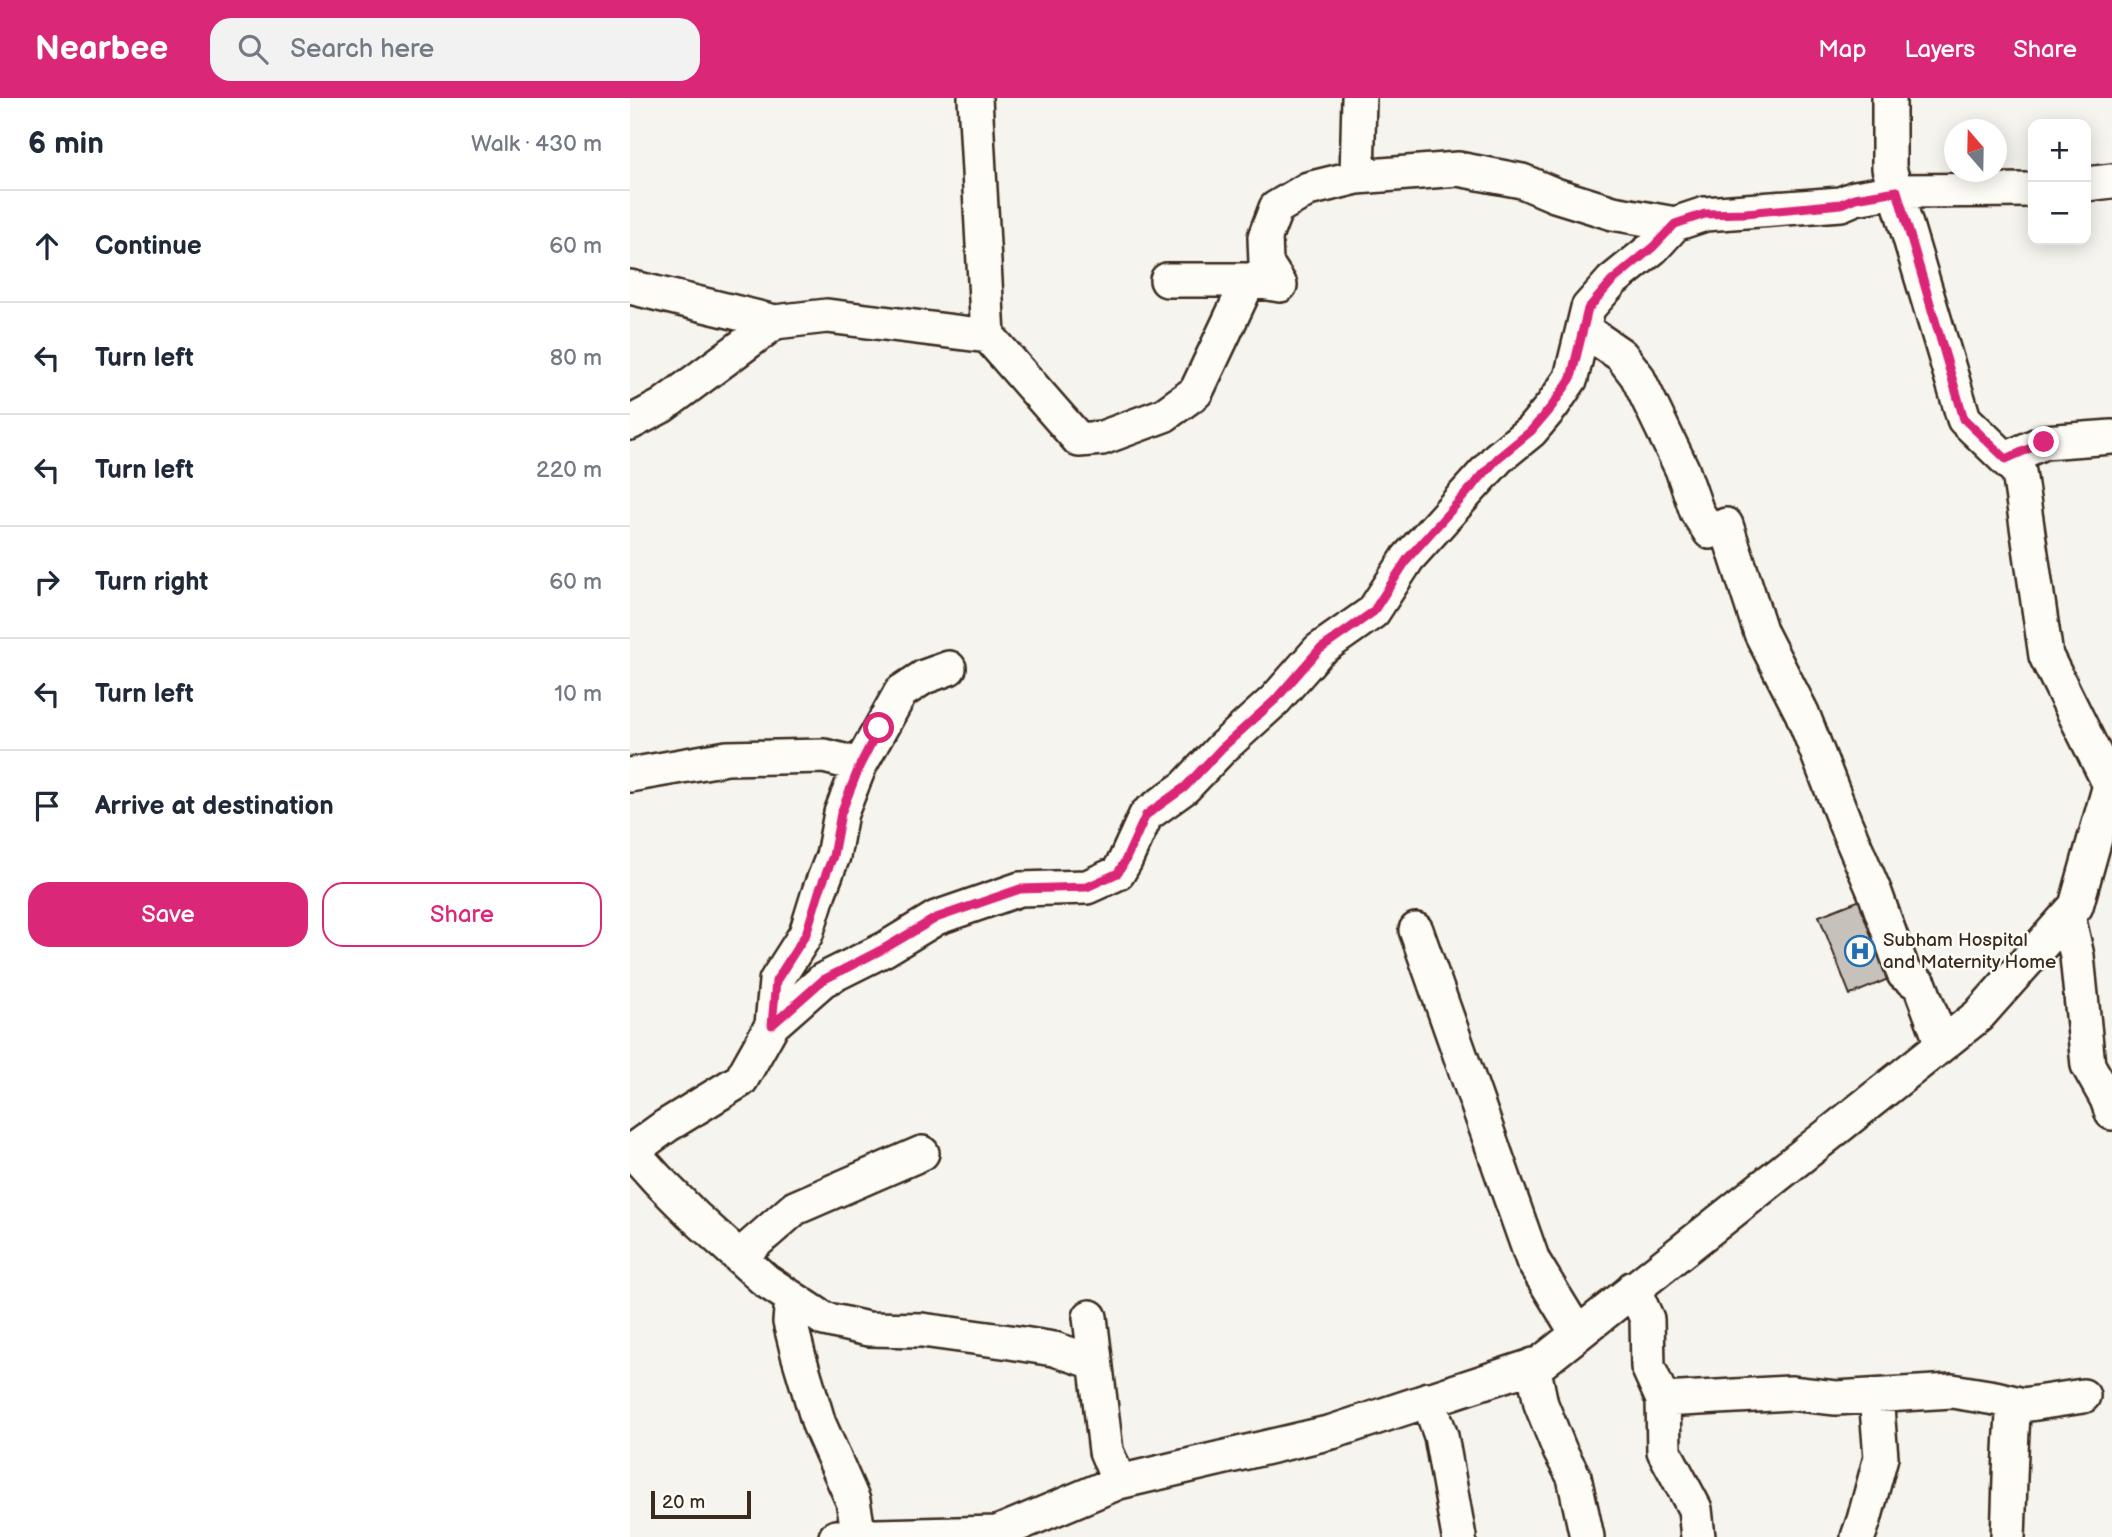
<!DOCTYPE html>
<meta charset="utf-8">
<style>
body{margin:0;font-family:"Balsamiq Sans",sans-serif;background:#f2f2f3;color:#1f2937}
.controls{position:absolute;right:21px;top:21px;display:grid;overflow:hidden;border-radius:14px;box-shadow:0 4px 18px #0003}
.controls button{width:63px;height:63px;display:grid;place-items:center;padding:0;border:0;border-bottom:2px solid #e0e1e3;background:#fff;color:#1f2937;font:35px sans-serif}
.compass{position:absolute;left:1314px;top:21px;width:63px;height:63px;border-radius:50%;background:#fff;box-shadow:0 4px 18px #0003;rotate:340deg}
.scale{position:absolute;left:21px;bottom:18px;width:100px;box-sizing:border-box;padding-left:7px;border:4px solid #3b2a1e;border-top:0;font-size:19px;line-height:24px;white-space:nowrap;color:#3b2a1e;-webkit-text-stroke:5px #fdfcf7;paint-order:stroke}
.stop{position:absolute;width:21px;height:21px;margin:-16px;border:5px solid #db2777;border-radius:50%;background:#fff}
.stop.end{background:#db2777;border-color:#fff;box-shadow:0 2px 7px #0008}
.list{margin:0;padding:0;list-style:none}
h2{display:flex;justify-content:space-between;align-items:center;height:91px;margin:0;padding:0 28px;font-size:30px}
h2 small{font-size:23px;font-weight:400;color:#747a83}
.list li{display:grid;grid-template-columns:46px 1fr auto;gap:21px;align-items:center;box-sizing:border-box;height:112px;padding:0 28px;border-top:2px solid #e0e1e3}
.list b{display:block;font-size:26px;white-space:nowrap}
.list em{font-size:23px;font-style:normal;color:#747a83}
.actions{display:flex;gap:14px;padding:21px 28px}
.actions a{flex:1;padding:16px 0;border:2px solid #db2777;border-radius:21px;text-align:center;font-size:24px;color:#db2777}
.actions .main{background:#db2777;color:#fff}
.icon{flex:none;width:38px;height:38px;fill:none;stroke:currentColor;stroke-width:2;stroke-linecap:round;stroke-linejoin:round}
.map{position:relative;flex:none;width:1482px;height:1439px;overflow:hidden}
header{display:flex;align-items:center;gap:42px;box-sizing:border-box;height:98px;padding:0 35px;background:#db2777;color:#fff}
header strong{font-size:33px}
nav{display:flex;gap:38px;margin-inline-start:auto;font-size:24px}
.search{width:490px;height:63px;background:#f2f2f3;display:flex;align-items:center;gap:18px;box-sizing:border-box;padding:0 24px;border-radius:21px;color:#747a83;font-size:26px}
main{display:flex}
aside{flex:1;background:#fff}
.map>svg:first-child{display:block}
.building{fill:#c7c1bb;stroke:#3b2a1e;stroke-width:2}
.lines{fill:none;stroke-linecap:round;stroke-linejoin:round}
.minor-casing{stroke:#3b2a1e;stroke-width:38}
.minor{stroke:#fdfcf7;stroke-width:33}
.route{stroke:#db2777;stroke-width:9}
.labels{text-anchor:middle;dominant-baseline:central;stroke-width:5;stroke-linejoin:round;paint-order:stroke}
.poi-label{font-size:19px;fill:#3b2a1e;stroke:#fdfcf7;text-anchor:start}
</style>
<header>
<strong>Nearbee</strong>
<div class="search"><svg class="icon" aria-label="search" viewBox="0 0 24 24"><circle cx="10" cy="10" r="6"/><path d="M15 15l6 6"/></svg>Search here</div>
<nav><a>Map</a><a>Layers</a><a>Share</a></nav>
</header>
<main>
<aside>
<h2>6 min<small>Walk · 430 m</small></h2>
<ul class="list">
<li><svg class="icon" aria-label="ahead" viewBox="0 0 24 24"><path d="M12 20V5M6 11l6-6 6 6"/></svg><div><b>Continue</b></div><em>60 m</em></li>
<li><svg class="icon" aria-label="left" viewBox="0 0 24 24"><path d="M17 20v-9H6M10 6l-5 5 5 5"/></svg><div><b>Turn left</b></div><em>80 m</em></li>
<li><svg class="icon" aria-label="left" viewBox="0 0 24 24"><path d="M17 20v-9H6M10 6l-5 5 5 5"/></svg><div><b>Turn left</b></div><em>220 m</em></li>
<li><svg class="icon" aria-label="right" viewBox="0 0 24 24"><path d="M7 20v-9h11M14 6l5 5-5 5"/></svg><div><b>Turn right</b></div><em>60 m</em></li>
<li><svg class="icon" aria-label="left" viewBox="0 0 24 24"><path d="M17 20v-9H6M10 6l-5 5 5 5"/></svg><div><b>Turn left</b></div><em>10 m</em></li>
<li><svg class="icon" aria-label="arrive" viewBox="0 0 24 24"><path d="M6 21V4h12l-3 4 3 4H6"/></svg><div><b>Arrive at destination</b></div></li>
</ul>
<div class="actions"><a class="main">Save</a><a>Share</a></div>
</aside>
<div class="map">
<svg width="1482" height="1439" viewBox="0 0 1482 1439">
<rect width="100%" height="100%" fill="#f5f4ee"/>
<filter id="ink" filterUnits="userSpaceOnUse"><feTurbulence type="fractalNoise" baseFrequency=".0143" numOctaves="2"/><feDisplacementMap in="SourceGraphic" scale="14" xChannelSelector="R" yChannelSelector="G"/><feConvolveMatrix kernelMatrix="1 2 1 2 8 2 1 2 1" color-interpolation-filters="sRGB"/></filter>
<g filter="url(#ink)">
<path class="building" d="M1238,799l30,78 -48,20 -31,-79z"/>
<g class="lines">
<g class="minor-casing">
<path id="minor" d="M345,0l13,238 91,104 23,-2 62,-23 32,-23 53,-112
M727,79l2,-79
M1456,86l26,-3
M537,182h82l31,5 -14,-22 -1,-26 11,-29 32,-19 49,-12 101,-8 64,12 33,14 58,18 62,11
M0,189l145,35 52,-6 161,20
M953,231l38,26 16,21 45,93 15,43 13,20 16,-7 35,108 41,80 43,110 30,70 29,81 16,11 22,59
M0,325l32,-17 113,-84
M1376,361l38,-17 68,-5
M0,677l97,-17 97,-2 36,9
M1438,818l9,40 11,109 19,34 5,14
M786,832l117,331 44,72
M142,927l51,-45 62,-31 51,-31 84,-29 67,-2 31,-14 7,-12 21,-46 39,-28 37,-39 53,-48 44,-50 54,-38 35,-54 90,-100 33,-27 21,-25 19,-28 17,-70 24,-27 41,-33 22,-24 30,-10 136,-10 14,-6 42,-7 136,-1
M0,1051l27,30 37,37 72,65 58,38 44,10 54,1 88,12 44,7 40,13
M0,1054l36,-26 75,-46 31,-55 4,-44 30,-47 13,-42 14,-36 8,-43 19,-48 41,-73 23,-15 25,-9
M109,1159l56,-49 127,-55
M1003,1190l14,31 1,48 15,33 1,51 31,58 3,28
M162,1200l-2,24 8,32 21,70 34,77 6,35
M460,1219l16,134 13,31
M903,1267l8,39 19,47 14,26 13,60
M798,1301l13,37 18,101
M1033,1302l127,-7 46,5 116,-7 43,7 28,7 60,-9
M206,1439l161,-4 122,-51 213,-50 209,-69 437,-347 98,-110 34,-121 -64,-129 -27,-184 -55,-53 -75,-251v-70
M1228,1439l6,-17 17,-63 -5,-61
M1378,1439c2,-45 2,-89 6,-134"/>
</g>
<use href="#minor" class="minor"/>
</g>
</g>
<g class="lines" filter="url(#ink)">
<path class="route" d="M249,630l-19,37 -19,48 -8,43 -14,36 -13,42 -30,47 -4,44 51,-45 62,-32 51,-30 84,-29 67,-2 31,-14 7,-12 21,-46 39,-28 37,-39 53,-48 44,-50 54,-38 35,-54 90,-100 33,-27 21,-25 19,-28 17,-69 24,-28 41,-34 22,-23 30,-10 41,-1 95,-9 14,-6 42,-7 67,228 42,40 38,-17"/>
</g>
<defs>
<g id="hospital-ring" transform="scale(1.575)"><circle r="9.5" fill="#fdfcf7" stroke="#1f6fb2" stroke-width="1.5"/><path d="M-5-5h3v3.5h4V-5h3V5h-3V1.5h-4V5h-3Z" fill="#1f6fb2"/></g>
</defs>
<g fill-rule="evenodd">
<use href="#hospital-ring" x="1230" y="853"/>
</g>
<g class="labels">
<g class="poi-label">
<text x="1253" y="842">Subham Hospital<tspan x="1253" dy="22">and Maternity Home</tspan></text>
</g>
</g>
</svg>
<div class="controls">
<button>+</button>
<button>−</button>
</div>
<svg class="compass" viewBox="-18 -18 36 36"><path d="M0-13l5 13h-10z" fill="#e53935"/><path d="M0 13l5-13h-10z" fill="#747a83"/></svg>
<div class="scale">20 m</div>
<div class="stop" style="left:249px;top:630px"></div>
<div class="stop end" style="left:1414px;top:344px"></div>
</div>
</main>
